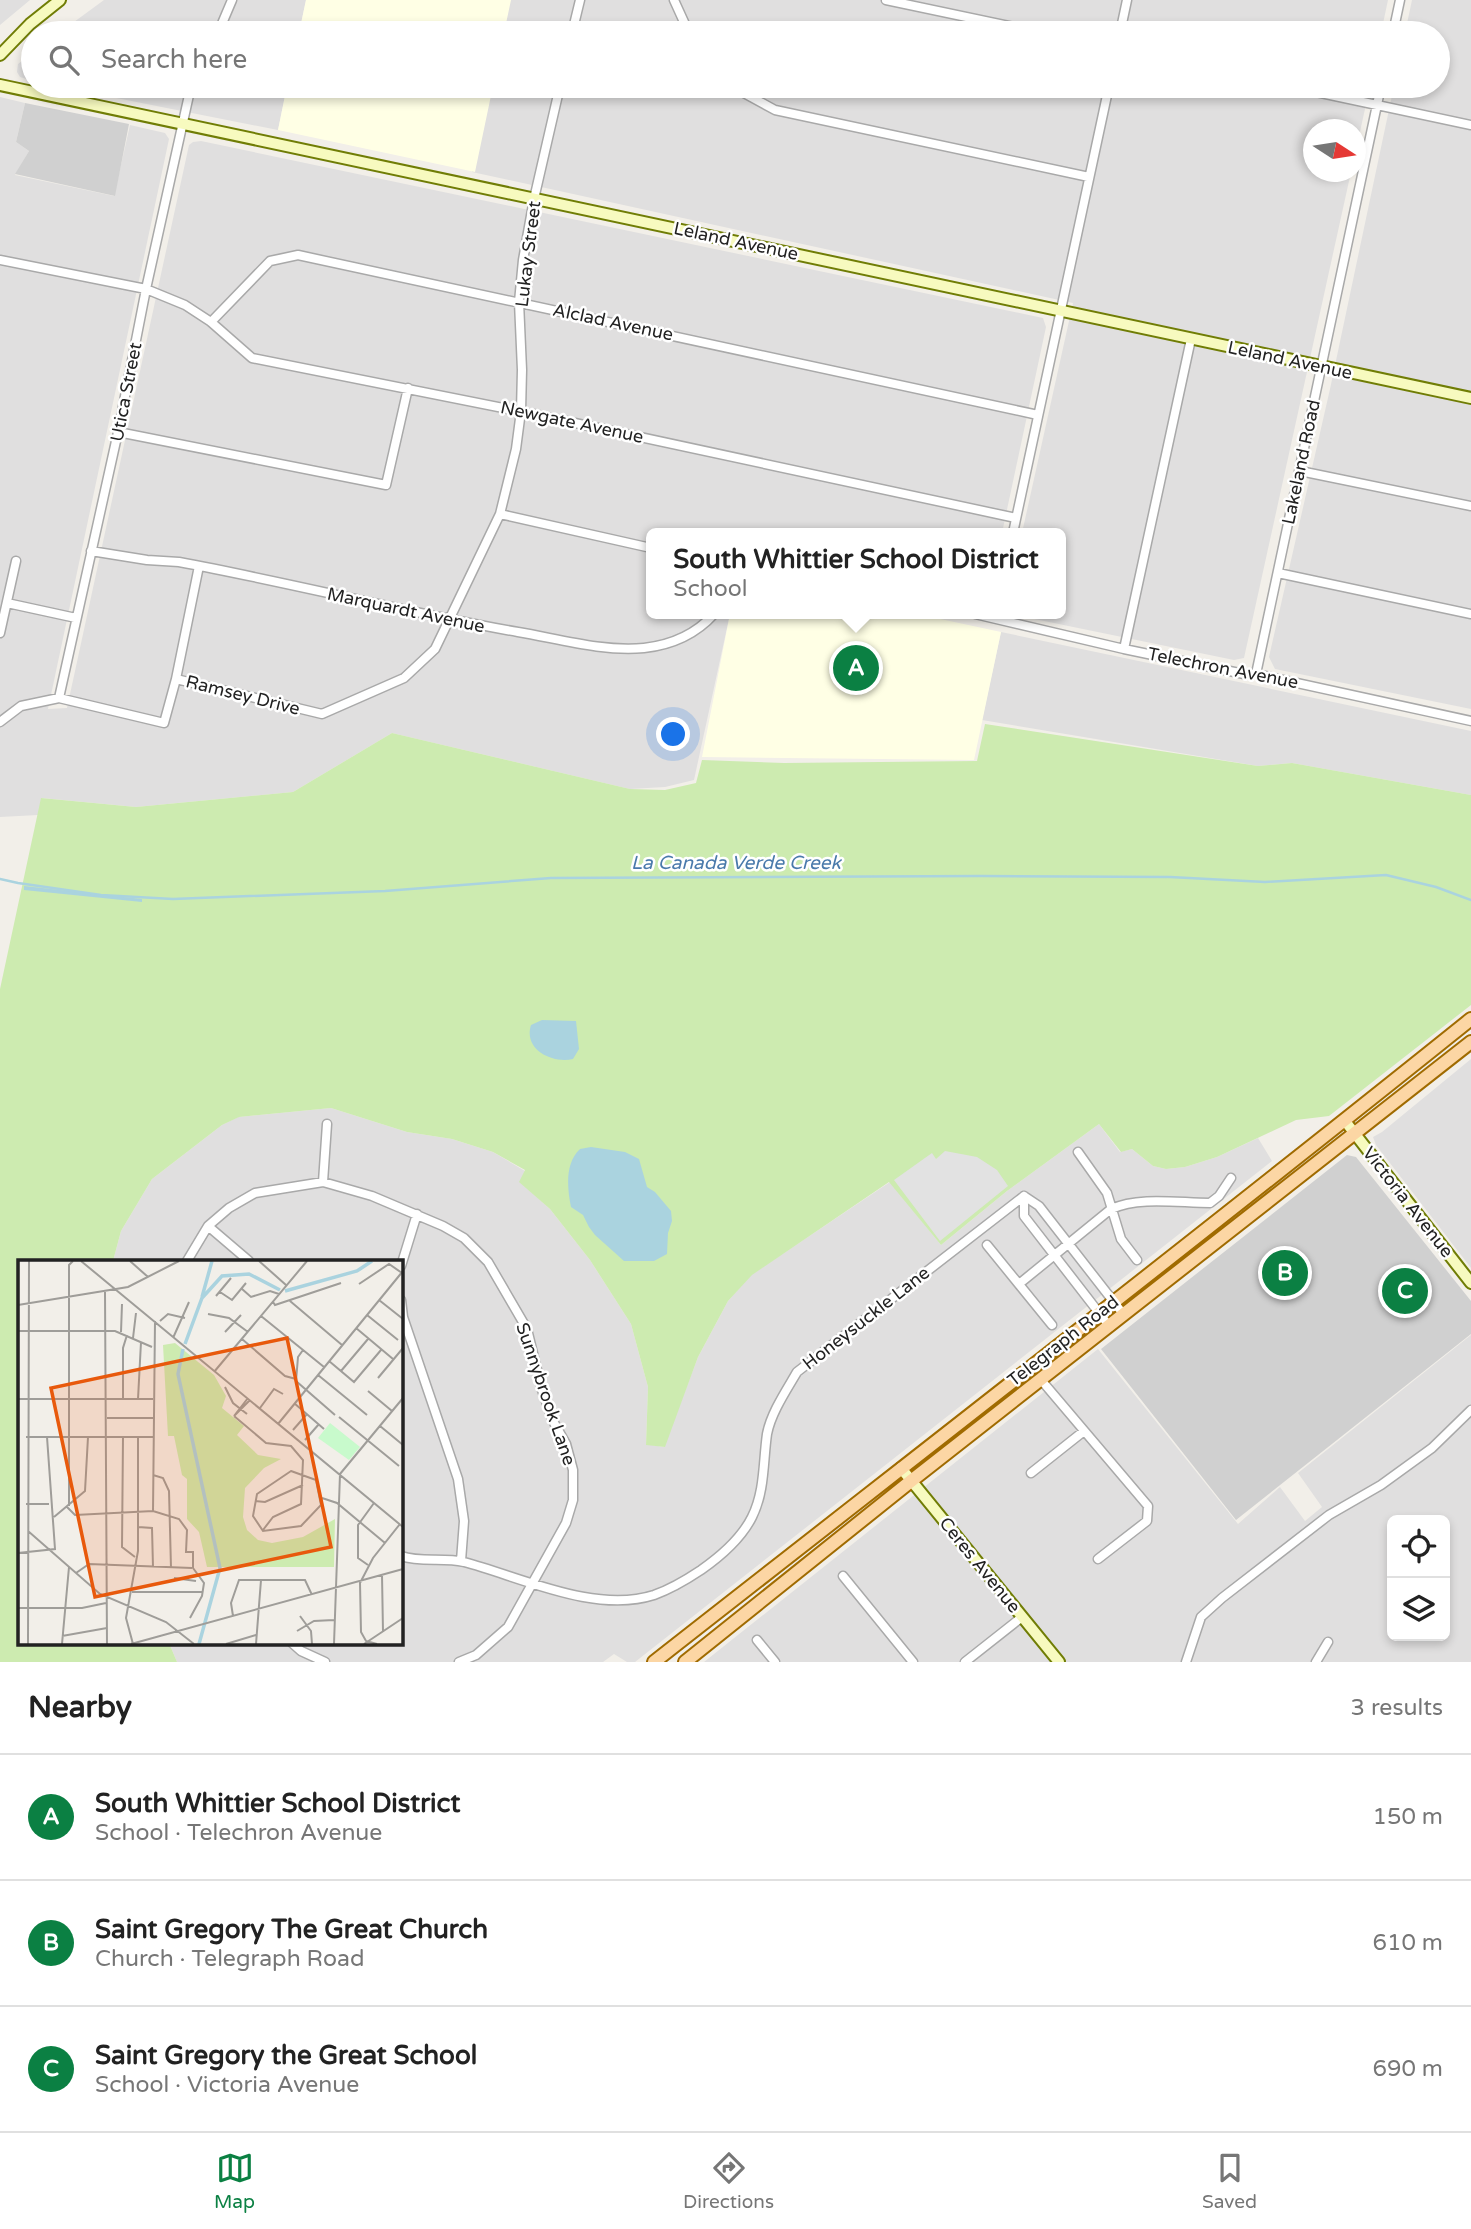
<!DOCTYPE html>
<meta charset="utf-8">
<style>
body{margin:0;font-family:"Varela Round",sans-serif;background:#f6f6f6;color:#222}
.controls{position:absolute;right:21px;bottom:21px;display:grid;overflow:hidden;border-radius:10px;box-shadow:0 4px 10px #0003}
.controls button{width:63px;height:63px;display:grid;place-items:center;padding:0;border:0;border-bottom:2px solid #e0e0e0;background:#fff;color:#222;font:35px sans-serif}
.compass{position:absolute;left:1303px;top:119px;width:63px;height:63px;border-radius:50%;background:#fff;box-shadow:0 4px 10px #0003;rotate:102deg}
.you{position:absolute;left:674px;top:735px;width:24px;height:24px;margin:-18px;border:5px solid #fff;border-radius:50%;background:#1a73e8;box-shadow:0 0 0 10px #1a73e833}
.badge{display:grid;place-items:center;width:46px;height:46px;border-radius:50%;background:#0b8043;color:#fff;font-size:23px;font-weight:700}
.pin{position:absolute;translate:-50% -50%;border:4px solid #fff;box-shadow:0 2px 7px #0006}
.popup{position:absolute;left:646px;top:528px;width:420px;height:91px;box-sizing:border-box;display:grid;place-content:center;border-radius:10px;background:#fff;filter:drop-shadow(0 2px 5px #0005);font-size:23px;white-space:nowrap;color:#767676}
.popup b{font-size:26px;color:#222}
.popup::after{content:'';position:absolute;left:50%;top:100%;margin-left:-14px;border:14px solid transparent;border-top-color:#fff}
.list{margin:0;padding:0;list-style:none}
h2{display:flex;justify-content:space-between;align-items:center;height:91px;margin:0;padding:0 28px;font-size:30px}
h2 small{font-size:23px;font-weight:400;color:#767676}
.list li{display:grid;grid-template-columns:46px 1fr auto;gap:21px;align-items:center;box-sizing:border-box;height:126px;padding:0 28px;border-top:2px solid #e0e0e0}
.list b{display:block;font-size:26px;white-space:nowrap}
.list p{margin:0;font-size:23px;white-space:nowrap;color:#767676}
.list em{font-size:23px;font-style:normal;color:#767676}
.icon{flex:none;width:38px;height:38px;fill:none;stroke:currentColor;stroke-width:2;stroke-linecap:round;stroke-linejoin:round}
.map{position:relative;flex:none;width:1471px;height:1662px;overflow:hidden}
.search{position:absolute;background:#fff;box-shadow:0 4px 10px #0003;left:21px;right:21px;top:21px;height:77px;display:flex;align-items:center;gap:18px;box-sizing:border-box;padding:0 24px;border-radius:38px;color:#767676;font-size:26px}
.sheet{height:469px;background:#fff}
nav{display:flex;justify-content:space-around;align-items:center;box-sizing:border-box;height:98px;border-top:2px solid #e0e0e0;background:#fff;font-size:19px;color:#767676}
nav a{display:grid;justify-items:center;gap:4px}
nav .on{color:#0b8043}
.map>svg:first-child{display:block}
.residential{fill:#e0dfdf;fill-rule:evenodd}
.education{fill:#ffffe5}
.religious{fill:#d0d0d0}
.grass{fill:#cdebb0}
.parking{fill:#e2e2e2}
.water{fill:#aad3df}
.lines{fill:none;stroke-linecap:round;stroke-linejoin:round}
.stream{stroke:#aad3df;stroke-width:2.5}
.street-casing{stroke:#a9a9a9;stroke-width:11}
.secondary-casing{stroke:#707d05;stroke-width:14}
.primary-casing{stroke:#a06b00;stroke-width:16}
.street{stroke:#fff;stroke-width:8}
.secondary{stroke:#f7fabf;stroke-width:10}
.primary{stroke:#fcd6a4;stroke-width:12}
.labels{text-anchor:middle;dominant-baseline:central;stroke-width:5;stroke-linejoin:round;paint-order:stroke}
.street-label{font-size:18px;fill:#222;stroke:#fff}
.water-label{font-size:19px;font-style:italic;fill:#4a7aab;stroke:#fff}
.inset-river{fill:none;stroke:#aad3df;stroke-width:3.5}
.inset-road{fill:none;stroke:#9f9d99;stroke-width:2}
.view{fill:#e8590c;fill-opacity:0.15;stroke:#e8590c;stroke-width:3.5}
.inset-edge{fill:none;stroke:#222;stroke-width:3.5}
</style>
<div class="map">
<svg width="1471" height="1662" viewBox="0 0 1471 1662">
<rect width="100%" height="100%" fill="#f2efe9"/>
<path class="residential" d="M0,0h30l-30,25z
M104,0h202l-7,33h-240z
M510,0h878l-7,33h-879z
M1412,0h59v709l-196,-40 -6,-12 61,-268 64,-303h44v-53h-33z
M33,52v29l-13,-4 -3,-5 1,-8z
M56,86h231l-9,44z
M491,86h879l-14,64v-20h-42v42h37l-107,486 -10,2 -224,-46h51v-81h-39l51,-230 -601,-131z
M0,97l25,6 -9,39 13,9 -14,24 99,21 16,-71 35,8 4,6 -121,570 19,-1 122,-563 4,-3 8,-1 842,177 3,9 -44,206h-351v81h79l-36,166 -29,7 -35,2 -238,-56 -99,59 -157,15 -94,-9 -4,17 -38,2z
M1001,632l470,99v64l-179,-32 -34,3 -276,-46z
M1471,1059v209l-95,-123 -3,-8 9,-5z
M331,1108l76,24 45,7 41,13 32,19 -5,11 30,27 40,51 41,64 17,63 -2,57 18,3 34,-90 30,-56 23,-26 139,-93 51,63 66,-54 92,-67 21,28 12,-3 21,17 13,3 19,-2 32,-10 41,-19 14,23 -637,501h-8l-13,-8 -11,8h-426l-8,-19h232v-382h-288l8,-30 31,-52 70,-54 16,-8z
M1471,1335v327h-767l394,-313 140,175 42,-37 25,34 17,-14 -24,-34zM1392,1520h53v116h-53z"/>
<path class="education" d="M306,0h205l-7,33h-205z
M287,86h206l-18,86 -197,-42z
M730,614h187l84,18 -27,128 -272,-3z"/>
<path class="religious" d="M25,103l104,21 -14,72 -100,-22 14,-23 -13,-9z
M1347,1155l9,2 115,144v33l-235,186 -135,-171z"/>
<path class="grass" d="M985,724l273,42 34,-3 179,32v210l-142,111 -33,4 -79,37 -32,10 -19,2 -13,-3 -21,-17 -11,3 -22,-28 -92,67 -66,54 -52,-63 -137,93 -24,26 -30,56 -33,90 -19,-2 2,-58 -17,-63 -41,-64 -40,-51 -31,-27 6,-12 -32,-18 -41,-13 -45,-7 -76,-24 -92,9 -17,8 -70,54 -31,52 -8,30h-94v382h150l8,19h-177v-673l41,-191 95,9 157,-15 99,-59 238,56 35,1 31,-7 6,-23 82,3 193,-2z"/>
<path class="parking" d="M945,1151l32,6 20,13 11,16 -68,55 -46,-61 38,-27 4,6z"/>
<path class="water" d="M24,886l118,13v3l-118,-12z
M542,1020l34,1 3,28 -6,10c-20,5 -50,-9 -42,-34z
M591,1147l34,5 14,7 8,28 8,5 16,19 1,10 -4,12 -1,21 -13,7h-30l-29,-26 -6,-8 -6,-12 -12,-8c-4,-20 -6,-44 9,-58z"/>
<g class="lines">
<path class="stream" d="M0,879l18,4 83,12 72,4 212,-8 166,-13 430,-2 189,1 95,5 121,-7 50,12 35,13"/>
<g class="street-casing">
<path id="street" d="M674,0l15,33
M886,0l156,33
M218,33l14,-33
M572,33l8,-33
M1120,33l7,-33
M1393,33l7,-33
M731,86l44,24 314,67
M1288,86l183,39
M0,260l146,29 39,16 26,17 41,36 281,56 483,104
M211,322l59,-61 28,-6 740,160
M118,432l268,53 22,-97
M1300,471l171,35
M500,514l151,34
M1013,533l96,-447
M91,551l56,9 32,2c113,21 225,50 339,70 41,7 85,20 126,16 27,-3 52,-14 70,-34
M1278,573l193,41
M7,603l69,15
M975,614l149,35 120,25h12l215,47
M0,633l16,-72
M1124,649l67,-310
M1256,674l125,-588
M176,679l23,-113
M59,698l59,-266 28,-143 45,-203
M0,722l21,-16 38,-8 105,25 12,-44 146,35 82,-36 31,-29 65,-135 16,-65 5,-38 1,-41 -3,-68 4,-42 11,-61 26,-113
M1078,1152l29,41 14,46 16,21
M323,1182l4,-58
M1024,1196v20l86,111
M1024,1196l15,10 85,109
M208,1226l41,35
M987,1245l65,80
M187,1261l21,-35 21,-18 26,-15 68,-11 49,14 71,30 21,12 24,24 39,67 15,61 11,31 13,23 7,26v30l-7,23 -58,104 -32,28 -17,7
M401,1266l16,-52
M1019,1284l92,-75c29,-13 68,-6 99,-6l9,-7 12,-18
M401,1300l2,17 55,162 6,42 -3,40
M1042,1381l106,125 -1,15 -49,38
M1031,1473l53,-42
M401,1556c20,7 42,1 63,6 57,15 131,52 190,33 17,-6 32,-15 47,-25 20,-14 40,-31 51,-53 13,-26 11,-55 15,-83 4,-21 19,-43 30,-62l227,-176
M843,1576l70,86
M757,1640l18,22
M292,1643l9,8 24,11
M965,1662l57,-45
M1186,1662l15,-45 21,-19 107,-83 52,-30 51,-37 39,-38
M1316,1662l12,-20"/>
</g>
<g class="secondary-casing">
<path id="secondary" d="M0,55l30,-31 30,-24
M0,85l1471,313
M1345,1121l126,162
M901,1468l158,194"/>
</g>
<g class="primary-casing">
<path id="primary" d="M654,1662c273,-214 547,-426 817,-643
M685,1662l226,-181 560,-439"/>
</g>
<use href="#street" class="street"/>
<use href="#secondary" class="secondary"/>
<use href="#primary" class="primary"/>
</g>
<g class="labels">
<g class="street-label">
<text transform="translate(736 241) rotate(12)">Leland Avenue</text>
<text transform="translate(528 254) rotate(-83)">Lukay Street</text>
<text transform="translate(613 322) rotate(12)">Alclad Avenue</text>
<text transform="translate(1290 360) rotate(12)">Leland Avenue</text>
<text transform="translate(126 392) rotate(-79)">Utica Street</text>
<text transform="translate(572 422) rotate(12)">Newgate Avenue</text>
<text transform="translate(1301 462) rotate(-78)">Lakeland Road</text>
<text transform="translate(406 610) rotate(12)">Marquardt Avenue</text>
<text transform="translate(1223 668) rotate(11)">Telechron Avenue</text>
<text transform="translate(243 695) rotate(14)">Ramsey Drive</text>
<text transform="translate(1408 1202) rotate(52)">Victoria Avenue</text>
<text transform="translate(866 1318) rotate(-38)">Honeysuckle Lane</text>
<text transform="translate(1063 1341) rotate(-38)">Telegraph Road</text>
<text transform="translate(546 1394) rotate(71)">Sunnybrook Lane</text>
<text transform="translate(980 1565) rotate(51)">Ceres Avenue</text>
</g>
<g class="water-label">
<text x="736" y="863">La Canada Verde Creek</text>
</g>
</g>
<g transform="translate(18 1260)">
<rect width="385" height="385" fill="#f2efe9"/>
<path d="M157,83l39,32 12,21 -4,12 22,18 -7,9 21,20 23,4 -17,9 -19,20 -2,29 4,13 11,10 14,3 31,-6 32,-18 -1,48h-127l-8,-35 -12,-13v-40l-5,-4 -8,-39h-6l-5,-91z" fill="#cdebb0"/>
<path d="M312,163l30,24 -11,13 -31,-22z" fill="#c8facc"/>
<path class="inset-river" d="M267,31l72,-20 15,-10M184,37l10,-36M167,84l17,-46 20,-22 27,-2 31,16M165,89l-5,25 42,194 -21,76"/>
<path class="inset-road" d="M63,1l322,266M112,1l18,16M241,1l27,24M341,24l30,-20 13,9M224,29l9,8 19,-6 9,3M87,32l2,352M202,32l12,8 14,-17M198,36l15,-18M361,40l24,19M272,41l52,44M255,42l2,3 66,-22M0,45l110,-18 51,-26M190,54l21,4 19,14M349,55l31,25M243,56l63,51M142,61l8,-7 17,4M338,68l37,31M0,71h97l37,16M103,72l1,-28M207,72l16,-17M115,78l3,-25M155,78l16,-36M224,79l43,37 11,3M285,90l-5,7 -2,24 39,34M311,101l25,21 27,-32M323,111l27,-32M196,112l93,-111M300,115l49,40M360,118l25,-30M207,127l8,16 14,11M350,131l24,20M0,139h135M105,139v-51l4,-13M120,139l3,-57M276,143l30,26M242,148l14,-19 9,5M216,156l32,27 25,3 12,14 -2,44 -28,13 -10,13M216,156l16,-16M216,156l14,-18M321,157l60,49M89,158h47M260,164l125,-153M362,166l23,19M275,170l14,-16M8,177h127M105,177l-1,110 13,10M287,180l14,-16M273,211l25,9 5,25 -20,21 -38,5 -10,-15 4,-22zM322,214l63,-76M135,215l10,3 6,13 2,77M304,238l15,5 48,40M237,241l10,1 38,-17M8,244h23M51,246v-241l4,-4M49,247l8,8 78,-4 26,8 8,11 -1,22h7v16l11,15 -2,13 -12,22M135,251l2,-190M36,257l31,-26 3,-54M120,267l14,1 1,39M10,271l72,63 66,28 28,22M0,293l37,-4 -8,-112M350,305l-10,-7v-33l16,-22M58,313l13,-9 103,4M364,315l1,57M156,318l22,3M114,332h71M0,348h64l24,-5M215,356l-2,-13 8,-23h66l7,15M282,356l11,15 1,13M279,371l17,-10 20,-1M44,376l45,-8M10,384l1,-383M44,384l7,-77M113,384l272,-75M115,384l-7,-26 12,-67v-114M208,384l30,-9M238,384l5,-64M316,384l6,-170M346,384l39,-26M359,384l-11,-3 -5,-9 -1,-49 13,-25 27,-34"/>
<path class="view" d="M269,78l44,209 -236,50 -44,-209z"/>
<rect width="385" height="385" class="inset-edge"/>
</g>
</svg>
<div class="controls">
<button><svg class="icon" aria-label="locate" viewBox="0 0 24 24"><circle cx="12" cy="12" r="6"/><path d="M12 2v4M12 18v4M2 12h4M18 12h4"/></svg></button>
<button><svg class="icon" aria-label="layers" viewBox="0 0 24 24"><path d="M12 4l9 5-9 5-9-5zM3 14l9 5 9-5"/></svg></button>
</div>
<svg class="compass" viewBox="-18 -18 36 36"><path d="M0-13l5 13h-10z" fill="#e53935"/><path d="M0 13l5-13h-10z" fill="#767676"/></svg>
<div class="you"></div>
<div class="pin badge" style="left:856px;top:668px">A</div>
<div class="popup"><b>South Whittier School District</b>School</div>
<div class="pin badge" style="left:1285px;top:1273px">B</div>
<div class="pin badge" style="left:1405px;top:1291px">C</div>
<div class="search"><svg class="icon" aria-label="search" viewBox="0 0 24 24"><circle cx="10" cy="10" r="6"/><path d="M15 15l6 6"/></svg>Search here</div>
</div>
<section class="sheet">
<h2>Nearby<small>3 results</small></h2>
<ul class="list">
<li><span class="badge">A</span><div><b>South Whittier School District</b><p>School · Telechron Avenue</p></div><em>150 m</em></li>
<li><span class="badge">B</span><div><b>Saint Gregory The Great Church</b><p>Church · Telegraph Road</p></div><em>610 m</em></li>
<li><span class="badge">C</span><div><b>Saint Gregory the Great School</b><p>School · Victoria Avenue</p></div><em>690 m</em></li>
</ul>
</section>
<nav>
<a class="on"><svg class="icon" aria-label="map" viewBox="0 0 24 24"><path d="M3 6l6-2 6 2 6-2v14l-6 2-6-2-6 2zM9 4v14M15 6v14"/></svg>Map</a>
<a><svg class="icon" aria-label="directions" viewBox="0 0 24 24"><path d="M12 3l9 9-9 9-9-9zM9 14v-3h6M13 9l2 2-2 2"/></svg>Directions</a>
<a><svg class="icon" aria-label="saved" viewBox="0 0 24 24"><path d="M7 4h10v16l-5-4-5 4z"/></svg>Saved</a>
</nav>
